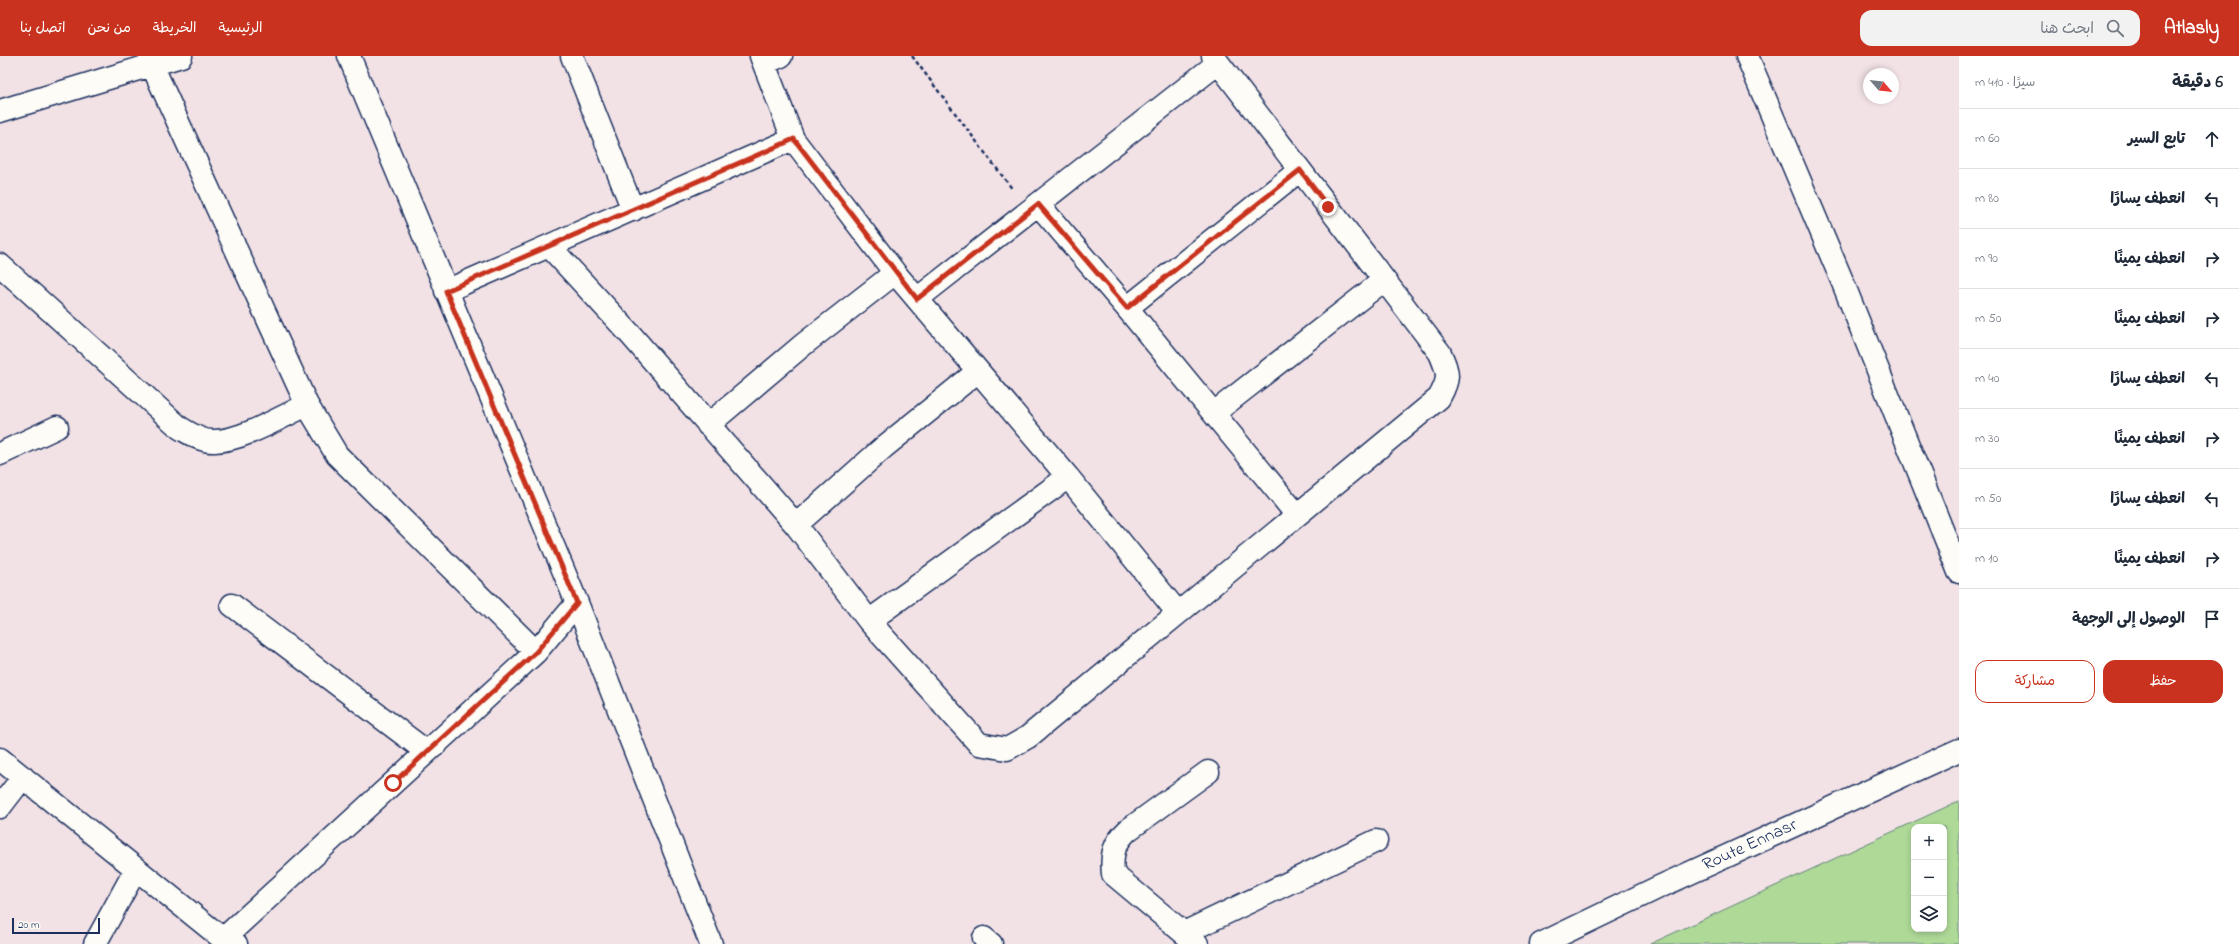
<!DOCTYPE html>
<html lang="ar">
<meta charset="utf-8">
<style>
body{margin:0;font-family:"Indie Flower","Playpen Sans Arabic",sans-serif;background:#f2f2f3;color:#1f2937;direction:rtl}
.controls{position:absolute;right:12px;bottom:12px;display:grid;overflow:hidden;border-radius:8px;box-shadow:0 2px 6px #0003}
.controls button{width:36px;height:36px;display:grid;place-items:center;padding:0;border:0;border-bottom:1px solid #e0e1e3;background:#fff;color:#1f2937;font:20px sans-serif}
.compass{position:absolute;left:1863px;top:12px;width:36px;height:36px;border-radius:50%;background:#fff;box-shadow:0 2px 6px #0003;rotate:118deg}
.scale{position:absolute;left:12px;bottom:10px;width:88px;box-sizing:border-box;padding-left:4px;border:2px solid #1b2f5e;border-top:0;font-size:11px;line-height:14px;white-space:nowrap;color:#1b2f5e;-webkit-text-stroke:3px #fdfcf7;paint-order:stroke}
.stop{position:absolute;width:12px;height:12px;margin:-9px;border:3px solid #c8321e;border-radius:50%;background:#fff}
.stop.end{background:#c8321e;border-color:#fff;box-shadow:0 1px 4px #0008}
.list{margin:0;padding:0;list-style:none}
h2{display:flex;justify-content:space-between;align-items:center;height:52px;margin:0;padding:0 16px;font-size:17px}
h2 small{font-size:13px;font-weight:400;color:#747a83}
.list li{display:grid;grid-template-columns:26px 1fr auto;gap:12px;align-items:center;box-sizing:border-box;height:60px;padding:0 16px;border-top:1px solid #e0e1e3}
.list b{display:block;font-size:15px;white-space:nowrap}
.list em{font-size:13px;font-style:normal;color:#747a83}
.actions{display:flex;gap:8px;padding:12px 16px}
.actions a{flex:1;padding:9px 0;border:1px solid #c8321e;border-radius:12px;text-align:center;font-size:14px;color:#c8321e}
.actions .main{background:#c8321e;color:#fff}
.icon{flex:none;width:22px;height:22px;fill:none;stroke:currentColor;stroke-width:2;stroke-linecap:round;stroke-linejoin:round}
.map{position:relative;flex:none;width:1959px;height:888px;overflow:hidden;direction:ltr}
header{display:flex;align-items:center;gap:24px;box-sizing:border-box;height:56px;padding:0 20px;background:#c8321e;color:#fff}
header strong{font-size:19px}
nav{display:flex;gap:22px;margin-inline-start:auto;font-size:14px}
.search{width:280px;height:36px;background:#f2f2f3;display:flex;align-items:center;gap:10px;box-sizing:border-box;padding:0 14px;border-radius:12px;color:#747a83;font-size:15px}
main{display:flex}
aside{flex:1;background:#fff}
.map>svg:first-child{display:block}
.green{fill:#aed997;stroke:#64847a;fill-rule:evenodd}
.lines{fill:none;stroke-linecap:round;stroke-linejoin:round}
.minor-casing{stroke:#1b2f5e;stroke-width:25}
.secondary-casing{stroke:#1b2f5e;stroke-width:25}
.path{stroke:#1b2f5e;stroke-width:2.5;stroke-dasharray:4 3;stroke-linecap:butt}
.minor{stroke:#fdfcf7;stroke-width:22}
.secondary{stroke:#fdfcf7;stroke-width:22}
.route{stroke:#c8321e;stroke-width:5}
.labels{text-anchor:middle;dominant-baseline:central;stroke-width:3;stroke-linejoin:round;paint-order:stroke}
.street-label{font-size:18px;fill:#1b2f5e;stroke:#fdfcf7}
</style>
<header>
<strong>Atlasly</strong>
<div class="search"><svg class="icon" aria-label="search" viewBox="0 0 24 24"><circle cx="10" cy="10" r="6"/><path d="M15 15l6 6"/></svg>ابحث هنا</div>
<nav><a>الرئيسية</a><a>الخريطة</a><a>من نحن</a><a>اتصل بنا</a></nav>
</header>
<main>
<aside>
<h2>6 دقيقة<small>سيرًا · 410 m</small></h2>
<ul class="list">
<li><svg class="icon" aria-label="ahead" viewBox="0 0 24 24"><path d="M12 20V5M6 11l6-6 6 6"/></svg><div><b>تابع السير</b></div><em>60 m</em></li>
<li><svg class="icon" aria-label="left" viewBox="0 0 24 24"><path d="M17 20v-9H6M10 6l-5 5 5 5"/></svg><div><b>انعطف يسارًا</b></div><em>80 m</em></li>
<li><svg class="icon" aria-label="right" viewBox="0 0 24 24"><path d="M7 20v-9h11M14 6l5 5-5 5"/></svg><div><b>انعطف يمينًا</b></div><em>90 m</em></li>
<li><svg class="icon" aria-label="right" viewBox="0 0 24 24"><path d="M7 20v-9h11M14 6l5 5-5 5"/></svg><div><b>انعطف يمينًا</b></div><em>50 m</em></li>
<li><svg class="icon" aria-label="left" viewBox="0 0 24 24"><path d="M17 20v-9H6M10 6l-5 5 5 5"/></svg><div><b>انعطف يسارًا</b></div><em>40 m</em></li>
<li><svg class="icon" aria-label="right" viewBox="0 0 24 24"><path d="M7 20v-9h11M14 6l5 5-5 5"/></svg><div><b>انعطف يمينًا</b></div><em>30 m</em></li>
<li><svg class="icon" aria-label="left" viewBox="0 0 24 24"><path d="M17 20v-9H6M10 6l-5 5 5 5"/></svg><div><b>انعطف يسارًا</b></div><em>50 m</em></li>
<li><svg class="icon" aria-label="right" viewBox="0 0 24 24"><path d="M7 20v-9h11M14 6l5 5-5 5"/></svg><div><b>انعطف يمينًا</b></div><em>10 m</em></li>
<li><svg class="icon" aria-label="arrive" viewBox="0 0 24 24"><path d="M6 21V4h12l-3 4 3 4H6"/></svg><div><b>الوصول إلى الوجهة</b></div></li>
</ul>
<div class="actions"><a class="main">حفظ</a><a>مشاركة</a></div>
</aside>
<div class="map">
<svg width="1959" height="888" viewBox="0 0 1959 888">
<rect width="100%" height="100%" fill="#f2e2e6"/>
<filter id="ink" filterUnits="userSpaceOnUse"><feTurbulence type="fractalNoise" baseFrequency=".025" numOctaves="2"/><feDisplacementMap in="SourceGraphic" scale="8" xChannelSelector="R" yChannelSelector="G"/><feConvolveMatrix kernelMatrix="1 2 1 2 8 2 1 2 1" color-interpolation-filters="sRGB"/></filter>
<g filter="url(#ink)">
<path class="green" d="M1959,745v143h-309zM1914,771h30v102h-30z"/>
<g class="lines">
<g class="minor-casing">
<path id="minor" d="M349,0l228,547 134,341
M572,0l61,154
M761,0l32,83 102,134 173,204 110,136
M1747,0l96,227 116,289
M764,7l17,-7
M152,9l155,340 30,50 199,197
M0,55l181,-55
M1038,148l89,104 170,207
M550,191l80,87 166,191 73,96 110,123 28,5 21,-12 411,-339c11,-20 10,-24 1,-45l-227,-297
M0,209l180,163c11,6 22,14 35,13 28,-1 66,-24 92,-36
M446,235l347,-152
M917,243l301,-236
M1127,252l173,-138
M1214,357l170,-133
M708,369l96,-81 91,-71
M0,398l57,-27
M796,469l88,-78 93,-75
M232,549l195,147
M869,565l199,-144
M0,703l223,180 13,5
M0,751l23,-30
M1184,877l192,-92
M984,882l7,6
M223,883l313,-287 41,-49
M95,888l41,-75
M1197,888l-84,-70c-2,-20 1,-31 15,-44l80,-58"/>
</g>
<g class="secondary-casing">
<g id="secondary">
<path id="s1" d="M1541,888l116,-56 302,-138"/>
</g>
</g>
<path class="path" d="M912,0l101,134"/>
<use href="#minor" class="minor"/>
<use href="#secondary" class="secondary"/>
</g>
</g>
<g class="lines" filter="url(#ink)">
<path class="route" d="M393,727l143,-131 41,-49 -131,-312 348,-152 123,160 121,-95 89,104 173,-138 28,37"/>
</g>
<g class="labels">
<g class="street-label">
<text stroke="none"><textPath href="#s1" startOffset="231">Route Ennasr</textPath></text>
</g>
</g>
</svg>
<div class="controls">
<button>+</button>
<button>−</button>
<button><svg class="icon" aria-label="layers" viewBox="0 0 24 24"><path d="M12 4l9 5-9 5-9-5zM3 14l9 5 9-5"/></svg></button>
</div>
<svg class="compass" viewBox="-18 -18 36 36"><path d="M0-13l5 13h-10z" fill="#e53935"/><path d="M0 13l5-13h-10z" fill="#747a83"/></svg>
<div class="scale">20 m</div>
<div class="stop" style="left:393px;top:727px"></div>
<div class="stop end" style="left:1328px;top:151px"></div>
</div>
</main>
